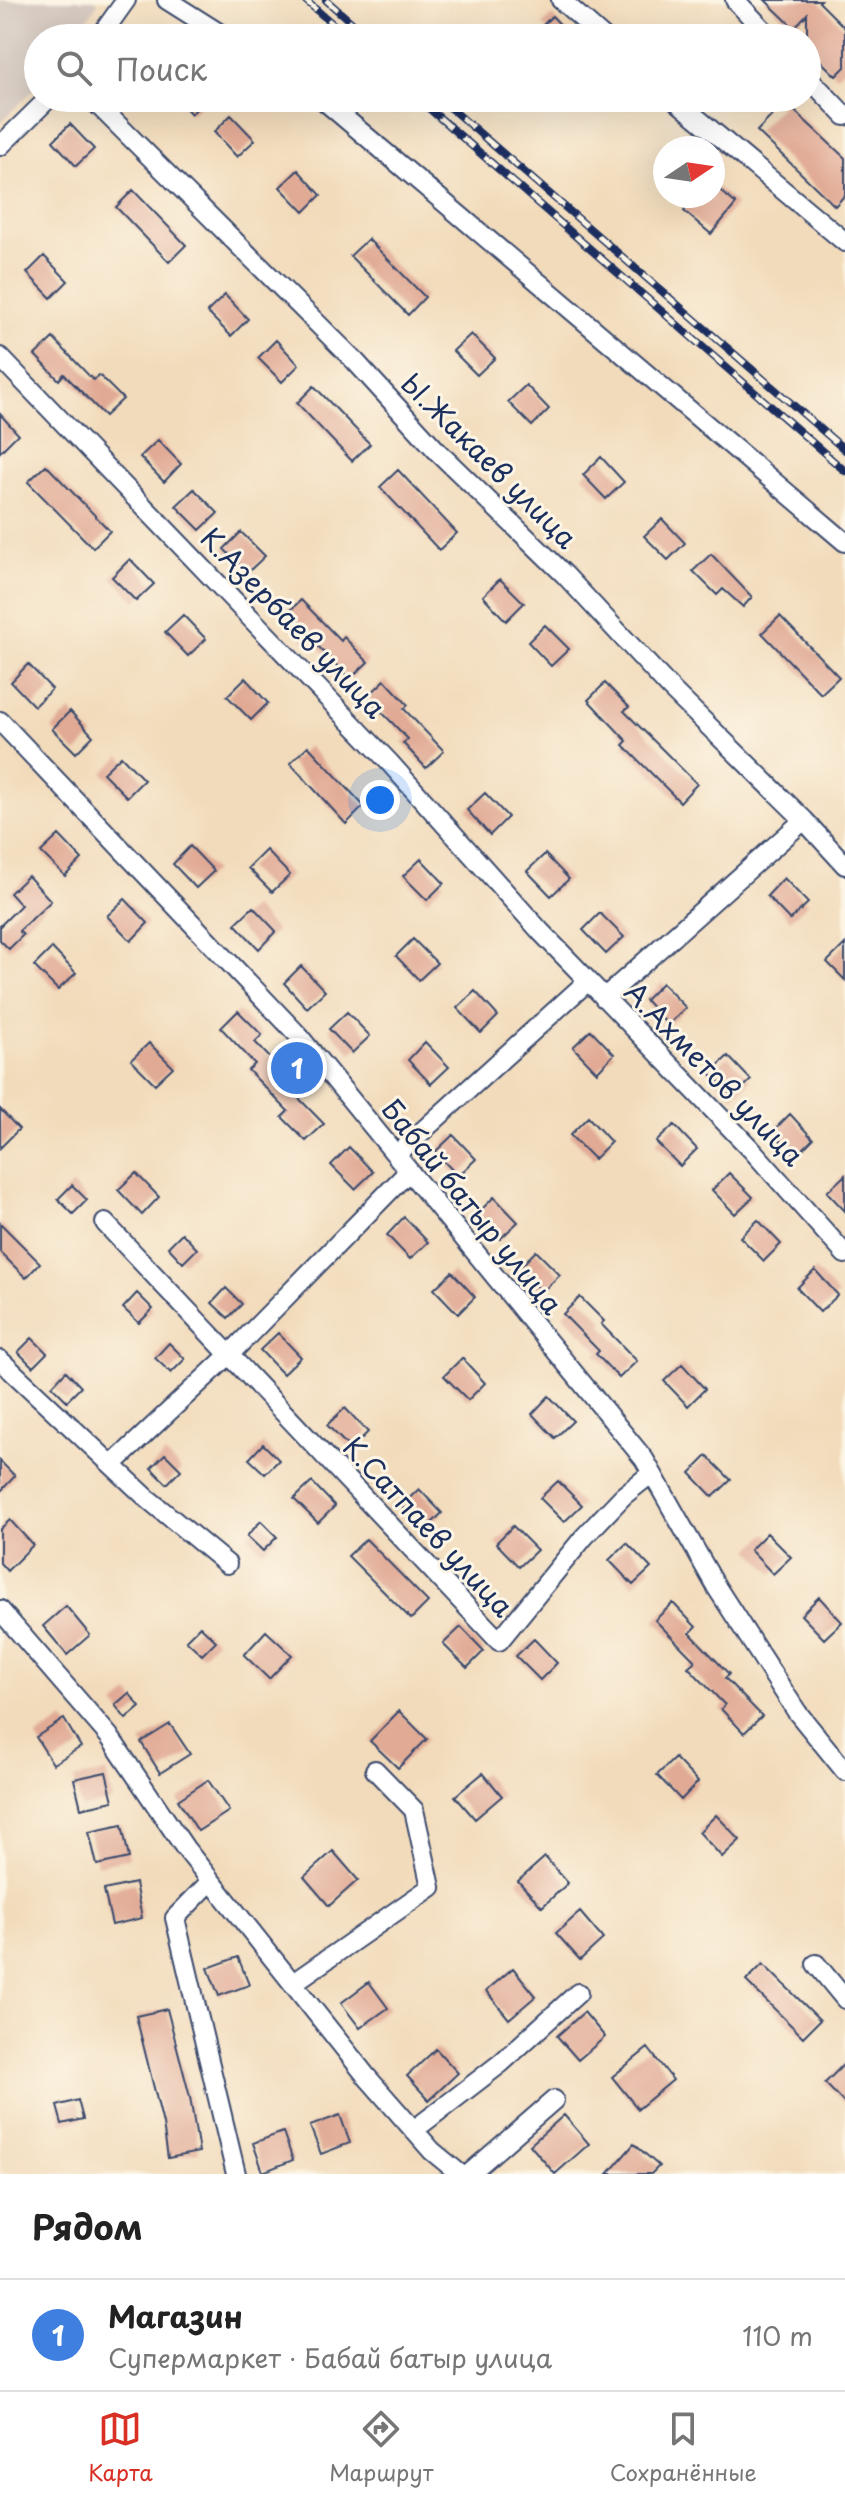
<!DOCTYPE html>
<html lang="ru">
<meta charset="utf-8">
<style>
body{margin:0;font-family:"Playpen Sans",sans-serif;background:#f6f6f6;color:#222}
.compass{position:absolute;left:653px;top:136px;width:72px;height:72px;border-radius:50%;background:#fff;box-shadow:0 8px 32px #0002;rotate:77deg}
.you{position:absolute;left:380px;top:800px;width:28px;height:28px;margin:-20px;border:6px solid #fff;border-radius:50%;background:#1a73e8;box-shadow:0 0 0 12px #1a73e833}
.badge{display:grid;place-items:center;width:52px;height:52px;border-radius:50%;background:#d93025;color:#fff;font-size:26px;font-weight:700}
.pin{position:absolute;translate:-50% -50%;border:4px solid #fff;box-shadow:0 2px 8px #0006}
.list{margin:0;padding:0;list-style:none}
h2{display:flex;justify-content:space-between;align-items:center;height:104px;margin:0;padding:0 32px;font-size:34px}
h2 small{font-size:26px;font-weight:400;color:#767676}
.list li{display:grid;grid-template-columns:52px 1fr auto;gap:24px;align-items:center;box-sizing:border-box;height:112px;padding:0 32px;border-top:2px solid #e0e0e0}
.list b{display:block;font-size:30px;white-space:nowrap}
.list p{margin:0;font-size:26px;white-space:nowrap;color:#767676}
.list em{font-size:26px;font-style:normal;color:#767676}
.icon{flex:none;width:44px;height:44px;fill:none;stroke:currentColor;stroke-width:2;stroke-linecap:round;stroke-linejoin:round}
.map{position:relative;flex:none;width:845px;height:2174px;overflow:hidden}
.search{position:absolute;background:#fff;box-shadow:0 8px 32px #0002;left:24px;right:24px;top:24px;height:88px;display:flex;align-items:center;gap:20px;box-sizing:border-box;padding:0 28px;border-radius:44px;color:#767676;font-size:30px}
.sheet{height:216px;background:#fff}
nav{display:flex;justify-content:space-around;align-items:center;box-sizing:border-box;height:112px;border-top:2px solid #e0e0e0;background:#fff;font-size:22px;color:#767676}
nav a{display:grid;justify-items:center;gap:4px}
nav .on{color:#d93025}
.map>svg:first-child{display:block}
.industrial{fill:#cec1b9}
.building{fill:#e1aa95}
.lines{fill:none;stroke-linecap:round;stroke-linejoin:round}
.street-casing{stroke:#3b496c;stroke-width:22}
.street{stroke:#fff;stroke-width:18}
.rail-casing{stroke:#1b2f5e;stroke-width:8}
.rail{stroke:#fcf5e5;stroke-width:5;stroke-dasharray:15;stroke-linecap:butt}
.labels{text-anchor:middle;dominant-baseline:central;stroke-width:6;stroke-linejoin:round;paint-order:stroke}
.street-label{font-size:28px;fill:#1b2f5e;stroke:#fcf5e5}
</style>
<div class="map">
<svg width="845" height="2174" viewBox="0 0 845 2174">
<rect width="100%" height="100%" fill="#fcf5e5"/>
<filter id="ink" filterUnits="userSpaceOnUse"><feTurbulence type="fractalNoise" baseFrequency=".0125" numOctaves="2"/><feDisplacementMap in="SourceGraphic" scale="16" xChannelSelector="R" yChannelSelector="G"/><feConvolveMatrix kernelMatrix="1 2 1 2 8 2 1 2 1" color-interpolation-filters="sRGB"/></filter>
<filter id="wash" filterUnits="userSpaceOnUse"><feTurbulence type="fractalNoise" baseFrequency=".006" numOctaves="4" result="noise"/><feDisplacementMap in="SourceGraphic" scale="32" xChannelSelector="R" yChannelSelector="G"/><feGaussianBlur stdDeviation="1.8" result="paint"/><feColorMatrix in="noise" values="0 0 0 0 0 0 0 0 0 0 0 0 0 0 0 0 0 1.4 0 .05"/><feComposite in="paint" operator="in"/></filter>
<g filter="url(#wash)">
<rect width="100%" height="100%" fill="#f2dbbb"/>
<path class="industrial" d="M0,0h95l3,3 -23,35h-37v47l-38,38z"/>
<g id="blocks">
<path class="building" d="M765,0h56l-2,2 26,26v39l-9,9 -29,-28v-34l-13,14z
M552,16l21,22h-18l-12,-13z
M177,98h31l-17,16z
M785,102l60,56v37l-10,11 -78,-75z
M231,115l24,25 -18,17 -23,-25z
M70,124l24,25 -18,17 -23,-25z
M298,170l23,25 -17,17 -24,-25z
M713,184l23,20 -25,30 -27,-23 12,-15h17z
M133,190l53,55 -17,17 -53,-55z
M368,239l57,58 -17,18 -58,-59z
M44,256l24,25 -17,17 -24,-25z
M225,295l23,24 -17,17 -24,-24z
M471,334l24,24 -18,17 -24,-24z
M53,338l40,42 6,-5 24,24 -18,17 -41,-42 -5,6 -24,-25z
M276,340l23,25 -17,17 -24,-24z
M526,385l23,24 -17,17 -24,-24z
M314,386l56,58 -18,17 -55,-58z
M0,414l18,20 -18,18z
M158,440l23,24 -17,18 -24,-25z
M601,457l23,25 -18,17 -23,-24z
M46,465l64,66 -17,17 -65,-66z
M398,470l59,63 -18,17 -59,-63z
M194,489l24,24 -18,17 -24,-24z
M662,519l23,24 -17,17 -24,-24z
M241,532l24,24 -18,17 -23,-24z
M711,554l41,43 -9,10 -20,-18 -6,6 -24,-24z
M130,559l24,25 -18,17 -24,-24z
M500,579l24,24 -18,18 -23,-25z
M301,600l40,41 3,-4 24,25 -18,17 -40,-41 -4,4 -23,-25z
M183,615l23,24 -18,17 -23,-24z
M780,616l59,61 -18,17 -59,-61z
M545,625l24,24 -18,17 -23,-24z
M28,664l24,25 -18,17 -23,-24z
M245,678l23,25 -17,17 -24,-24z
M385,680l23,25 -4,4 40,42 -18,17 -23,-25 5,-4 -41,-42z
M605,683l24,24 -5,4 73,73 -17,18 -57,-57 4,-4 -39,-41z
M70,711l23,25 -17,17 -24,-24z
M308,746l56,60 -18,18 -56,-61z
M121,756l23,24 -17,17 -24,-24z
M485,793l23,24 -18,18 -23,-25z
M59,835l23,24 -17,17 -24,-24z
M190,846l24,25 -18,17 -23,-24z
M266,850l24,25 -18,17 -24,-24z
M545,854l24,25 -18,17 -24,-25z
M421,859l23,24 -17,17 -24,-24z
M28,876l23,25 -32,30 4,4 -14,14 -9,-9v-14l21,-21 -11,-12z
M784,878l24,25 -18,17 -23,-24z
M125,899l23,24 -17,18 -24,-25z
M253,907l23,24 -17,18 -24,-25z
M600,913l24,24 -18,17 -23,-24z
M413,939l24,24 -18,17 -23,-24z
M845,944v36l-18,-18z
M52,948l24,25 -18,17 -24,-24z
M301,966l24,25 -18,17 -23,-25z
M662,983l24,25 -18,17 -23,-25z
M475,991l23,25 -17,17 -24,-25z
M238,1011l24,24 -7,7 34,36 -5,5 40,41 -18,17 -24,-24 6,-6 -40,-41 7,-6 -34,-36z
M347,1012l23,24 -18,17 -23,-24z
M591,1030l23,24 -17,18 -24,-25z
M425,1042l24,25 -18,17 -23,-24z
M149,1043l24,24 -18,17 -24,-24z
M728,1056l23,24 -18,17 -23,-24z
M0,1109l19,20 -19,19z
M790,1114l23,25 -17,17 -24,-24z
M588,1117l23,25 -17,17 -24,-24z
M674,1125l23,24 -17,17 -24,-24z
M453,1135l23,24 -18,17 -23,-24z
M349,1147l24,25 -18,17 -24,-24z
M136,1173l23,24 -17,18 -24,-25z
M729,1173l24,24 -18,17 -23,-24z
M845,1175v36l-18,-19z
M72,1185l15,15 -14,14 -15,-15z
M494,1197l24,25 -18,17 -23,-25z
M404,1217l24,25 -18,17 -23,-24z
M758,1220l23,24 -17,17 -24,-24z
M0,1223l40,40 -14,15 -26,-26z
M182,1233l15,16 -14,14 -15,-16z
M536,1251l24,24 -18,17 -23,-24z
M815,1270l23,25 -18,17 -23,-24z
M452,1272l23,25 -17,17 -24,-25z
M226,1288l16,16 -14,14 -16,-15z
M137,1293l16,16 -14,14 -16,-15z
M580,1297l24,24 -3,3 36,37 -18,17 -23,-24 3,-3 -36,-37z
M278,1333l23,24 -18,17 -23,-24z
M32,1338l15,15 -14,14 -15,-15z
M169,1343l16,16 -14,14 -16,-15z
M462,1358l23,25 -17,17 -24,-24z
M682,1364l23,25 -17,17 -24,-25z
M66,1371l15,16 -14,14 -15,-15z
M549,1396l24,25 -18,17 -23,-24z
M345,1408l23,24 -17,17 -24,-24z
M263,1444l16,16 -14,14 -16,-15z
M165,1454l16,16 -14,14 -16,-16z
M707,1456l24,24 -18,17 -23,-24z
M0,1461l15,15 -15,16z
M558,1481l24,24 -18,17 -24,-24z
M312,1482l23,24 -17,17 -24,-24z
M419,1489l23,24 -17,17 -24,-24z
M10,1520l23,25 -26,26 -7,-8v-34z
M261,1521l16,16 -14,14 -16,-15z
M513,1526l24,24 -18,17 -23,-24z
M767,1533l24,24 -18,17 -23,-24z
M366,1539l62,63 -17,17 -63,-63z
M627,1543l24,25 -18,17 -24,-25z
M819,1597l23,25 -18,17 -23,-24z
M673,1603l23,24 -6,6 39,41 -4,4 37,38 -18,17 -23,-24 4,-4 -37,-38 7,-6 -40,-41z
M66,1606l24,29 -23,20 -24,-29z
M200,1626l16,15 -14,14 -16,-15z
M461,1627l23,24 -17,17 -24,-24z
M266,1631l26,24 -23,24 -25,-24z
M534,1639l23,24 -17,17 -24,-24z
M129,1693l11,14 -14,12 -11,-14z
M399,1711l28,28 -29,29 -28,-27z
M64,1719l17,28 -28,17 -17,-27z
M170,1724l20,30 -30,19 -19,-31z
M675,1758l23,24 -17,18 -24,-25z
M106,1772l7,29 -32,7 -7,-29z
M483,1773l19,23 -27,23 -20,-23z
M208,1780l21,31 -31,20 -20,-31z
M716,1815l24,25 -18,17 -23,-25z
M122,1825l7,33 -32,7 -8,-33z
M333,1851l25,29 -29,26 -25,-29z
M545,1857l23,26 -26,24 -24,-26z
M135,1883l7,35 -30,7 -8,-35z
M580,1912l23,27 -23,21 -24,-27z
M238,1957l11,28 -30,11 -11,-28z
M763,1964l57,56 -17,17 -57,-56z
M513,1968l23,28 -27,23 -23,-28z
M369,1982l19,26 -28,20 -19,-25z
M167,2009l23,88 9,55 -31,6 -5,-34 -27,-108z
M584,2012l21,25 -27,23 -21,-24z
M648,2048l25,32 -35,29 -26,-32z
M436,2049l22,24 -29,27 -22,-24z
M845,2063v41l-20,-21z
M78,2100l5,19 -21,5 -5,-18z
M340,2115l10,28 -29,11 -11,-28z
M564,2115l25,29 -34,30 -25,-29z
M283,2132l10,28 -30,12 -10,-29z
M634,2144l25,22 -8,8h-43z"/>
</g>
</g>
<g filter="url(#ink)">
<use href="#blocks" fill-opacity="0" stroke="#3b496c" stroke-width="2"/>
<g class="lines">
<g class="street-casing">
<path id="street" d="M167,0l60,38
M561,0l43,38
M735,0l36,38
M99,38l27,-38
M807,76l38,40
M91,98l264,263 83,91 127,123 105,113 134,132 41,45
M321,98l524,444
M673,98l172,144
M0,146l49,-48
M0,357l389,405 152,170 210,217 94,105
M0,721l298,314 346,424 73,129 80,124 48,59
M604,998l200,-178
M396,1155l192,-174
M105,1223l394,418 85,-104 39,-41 29,-23
M0,1360l148,139 79,65
M112,1465l117,-110 180,-184
M0,1610l109,126 76,112 182,229 65,74 28,23
M211,1881l-36,37 61,256
M816,1964l29,35
M293,1983l138,-96 -17,-77 -39,-40
M414,2130l87,-67 77,-70
M469,2174l85,-74"/>
</g>
<use href="#street" class="street"/>
<g class="rail-casing">
<path id="rail" d="M305,0l44,38
M326,0l43,38
M417,98l428,373
M439,98l406,352"/>
</g>
<use href="#rail" class="rail"/>
</g>
</g>
<g class="labels">
<g class="street-label">
<text transform="translate(490 460) rotate(45)">Ы.Жакаев улица</text>
<text transform="translate(294 622) rotate(46)">К.Азербаев улица</text>
<text transform="translate(715 1073) rotate(46)">А.Ахметов улица</text>
<text transform="translate(473 1206) rotate(51)">Бабай батыр улица</text>
<text transform="translate(429 1526) rotate(47)">К.Сатпаев улица</text>
</g>
</g>
</svg>
<svg class="compass" viewBox="-18 -18 36 36"><path d="M0-13l5 13h-10z" fill="#e53935"/><path d="M0 13l5-13h-10z" fill="#767676"/></svg>
<div class="you"></div>
<div class="pin badge" style="left:297px;top:1068px;background:#3f7fe0">1</div>
<div class="search"><svg class="icon" aria-label="search" viewBox="0 0 24 24"><circle cx="10" cy="10" r="6"/><path d="M15 15l6 6"/></svg>Поиск</div>
</div>
<section class="sheet">
<h2>Рядом<small></small></h2>
<ul class="list">
<li><span class="badge" style="background:#3f7fe0">1</span><div><b>Магазин</b><p>Супермаркет · Бабай батыр улица</p></div><em>110 m</em></li>
</ul>
</section>
<nav>
<a class="on"><svg class="icon" aria-label="map" viewBox="0 0 24 24"><path d="M3 6l6-2 6 2 6-2v14l-6 2-6-2-6 2zM9 4v14M15 6v14"/></svg>Карта</a>
<a><svg class="icon" aria-label="directions" viewBox="0 0 24 24"><path d="M12 3l9 9-9 9-9-9zM9 14v-3h6M13 9l2 2-2 2"/></svg>Маршрут</a>
<a><svg class="icon" aria-label="saved" viewBox="0 0 24 24"><path d="M7 4h10v16l-5-4-5 4z"/></svg>Сохранённые</a>
</nav>
